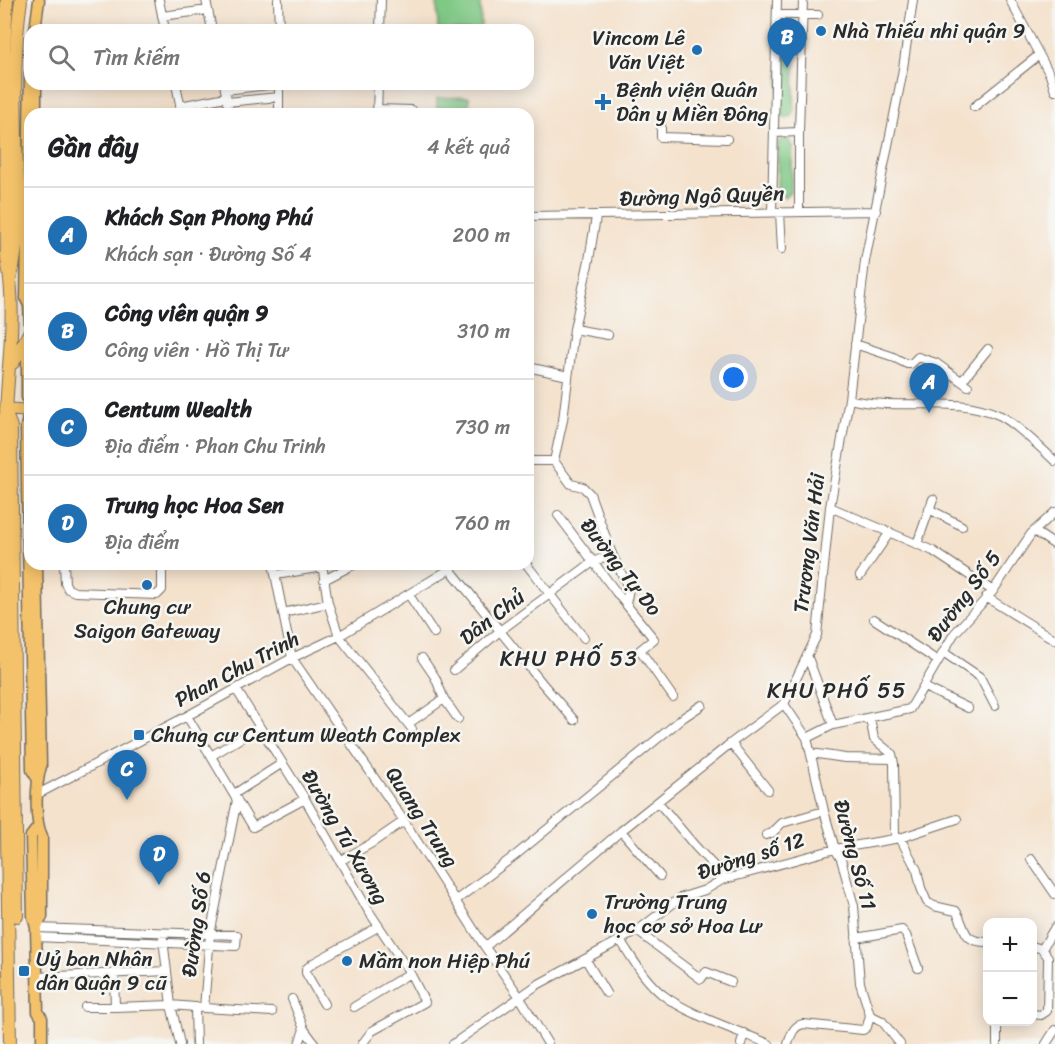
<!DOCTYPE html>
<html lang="vi">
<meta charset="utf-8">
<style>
body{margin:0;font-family:Sriracha,sans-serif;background:#f6f6f6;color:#202124}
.controls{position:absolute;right:18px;bottom:18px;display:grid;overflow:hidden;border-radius:12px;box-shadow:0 3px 15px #0003}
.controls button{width:54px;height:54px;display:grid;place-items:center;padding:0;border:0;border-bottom:2px solid #e0e0e0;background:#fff;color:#202124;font:30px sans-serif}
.you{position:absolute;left:734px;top:378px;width:21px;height:21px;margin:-15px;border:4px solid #fff;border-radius:50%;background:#1a73e8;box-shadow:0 0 0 9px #1a73e833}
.badge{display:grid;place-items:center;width:39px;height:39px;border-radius:50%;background:#1f6fb2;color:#fff;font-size:20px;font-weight:700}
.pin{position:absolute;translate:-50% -50px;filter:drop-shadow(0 2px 3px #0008)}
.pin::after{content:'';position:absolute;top:32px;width:21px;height:18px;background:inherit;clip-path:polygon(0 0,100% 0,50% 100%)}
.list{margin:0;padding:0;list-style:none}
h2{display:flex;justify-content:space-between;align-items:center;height:78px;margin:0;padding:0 24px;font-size:26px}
h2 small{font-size:20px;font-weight:400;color:#757577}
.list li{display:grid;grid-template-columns:39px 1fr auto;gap:18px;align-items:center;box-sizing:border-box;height:96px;padding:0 24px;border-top:2px solid #e0e0e0}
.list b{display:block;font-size:22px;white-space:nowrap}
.list p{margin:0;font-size:20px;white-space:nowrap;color:#757577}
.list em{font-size:20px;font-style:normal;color:#757577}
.icon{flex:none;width:33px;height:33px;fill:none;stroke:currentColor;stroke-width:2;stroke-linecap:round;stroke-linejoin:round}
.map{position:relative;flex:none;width:1055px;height:1044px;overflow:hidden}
.search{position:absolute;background:#fff;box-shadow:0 3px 15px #0003;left:24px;top:24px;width:510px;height:66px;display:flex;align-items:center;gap:15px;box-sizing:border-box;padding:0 21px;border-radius:18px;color:#757577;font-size:22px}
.panel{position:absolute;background:#fff;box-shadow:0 3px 15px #0003;left:24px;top:108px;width:510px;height:462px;border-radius:18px}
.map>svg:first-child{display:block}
.green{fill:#7fc885;stroke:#557a58;stroke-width:1.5}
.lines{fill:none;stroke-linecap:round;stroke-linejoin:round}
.minor-casing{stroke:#716b64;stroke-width:10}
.major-casing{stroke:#716b64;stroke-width:13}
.highway-casing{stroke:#716b64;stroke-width:14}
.minor{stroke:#fff;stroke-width:8}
.major{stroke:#f3c26a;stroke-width:10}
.highway{stroke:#f3c26a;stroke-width:12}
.poi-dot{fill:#1f6fb2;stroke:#f6f6f2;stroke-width:2}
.labels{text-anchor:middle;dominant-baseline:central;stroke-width:5;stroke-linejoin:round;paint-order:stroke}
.poi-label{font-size:21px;fill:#2b2b2b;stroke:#f6f6f2;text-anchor:start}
.street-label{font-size:21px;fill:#2b2b2b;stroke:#f6f6f2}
.neighbourhood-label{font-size:22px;letter-spacing:1.5px;fill:#2b2b2b;stroke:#f6f6f2}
</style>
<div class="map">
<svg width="1055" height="1044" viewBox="0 0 1055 1044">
<rect width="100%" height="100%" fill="#f6f6f2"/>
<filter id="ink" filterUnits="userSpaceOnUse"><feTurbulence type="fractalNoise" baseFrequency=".0167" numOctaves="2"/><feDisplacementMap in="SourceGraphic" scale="12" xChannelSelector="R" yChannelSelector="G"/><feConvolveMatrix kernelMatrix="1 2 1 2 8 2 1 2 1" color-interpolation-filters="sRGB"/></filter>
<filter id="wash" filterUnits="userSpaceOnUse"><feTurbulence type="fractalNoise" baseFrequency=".008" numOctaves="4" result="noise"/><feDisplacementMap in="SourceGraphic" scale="24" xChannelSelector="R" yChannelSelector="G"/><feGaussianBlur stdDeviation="1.35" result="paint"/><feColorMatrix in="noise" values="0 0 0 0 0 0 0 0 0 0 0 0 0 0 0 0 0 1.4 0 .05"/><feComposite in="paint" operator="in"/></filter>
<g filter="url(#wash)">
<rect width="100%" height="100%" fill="#f4e2cd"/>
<path class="green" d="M437,0h43l1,30h-43z
M785,20l8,1 2,7 -1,83 -2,5 -7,2 -4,-3 -3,-7 3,-80z
M469,97v17h-32v-16z
M781,139h7l5,7 -2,45 -7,6 -7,-5 1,-48z"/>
</g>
<g filter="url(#ink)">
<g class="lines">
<g class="minor-casing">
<path id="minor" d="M159,0l6,30
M206,0l6,30
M278,0l1,30
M1010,0l40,75 5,16
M777,15h41
M162,16l46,-6
M380,30l1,-30
M176,84l6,30
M224,84l6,30
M225,90l54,-6v30
M227,102l52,-5
M180,106l46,-9
M974,107l65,-52
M377,109l35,1
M377,114l1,-30
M661,122v15l66,2
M774,133l25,-1
M799,211v-79l4,-132
M772,212l5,-212
M780,212l2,37
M528,216l348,-5
M596,217l-7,43 -15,69 -11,91 -9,41 17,23 12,3 7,7 22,60 17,35 -3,15
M574,329l34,6
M855,344l36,12 16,8h4l7,-7 18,6 32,23
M528,367l40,9
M962,381l26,-32
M849,399c49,13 105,-5 152,17 14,7 41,33 54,45
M528,461h26
M830,507l103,44 60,40
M929,509l33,17
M558,515l58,77 38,47 -14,11 33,47
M1034,531l21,14
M917,544l16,-45
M64,564l1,19 3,6 7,3 82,3 5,-5v-26
M273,564l19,94 112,163 81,126 34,49 29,48
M322,564l6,39 11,33 73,93
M446,564l96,119 32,37
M527,565l57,73
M276,575l46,-8
M860,576l30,-44
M324,580l31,-16
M409,595l25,38
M986,597l69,43
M283,613l45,-10
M874,619l64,42
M943,652l37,25 15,29
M807,655l26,70
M422,658l13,19 9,22
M454,670l47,-40 92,-68 19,-8
M924,687l44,21
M236,689l69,110 63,111 42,63 15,29 -53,29 -10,13
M784,704l23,34 17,73 11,38 6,10 13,47 6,77 10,32 12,6 18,23
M187,716l66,111 52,-28
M870,718l4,21 18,15 2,10 1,74
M408,724l36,-25 14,20
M807,738l26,-13 77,-16 44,-75 39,-43 38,-57 24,-22
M731,743l37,47
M811,753l34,5 48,1
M211,756l48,-29
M38,794l149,-78 105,-58 47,-22 111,-67
M234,794l47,-30
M658,802l37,44 31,33
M621,831l39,45
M766,835l6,-2 10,-10 42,-12
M900,838l57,-19
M1031,859l24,35
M340,861l32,-18 32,-22
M455,901l62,-47 167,-137 18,-12
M637,931l64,48 5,-7 25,10
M36,937l200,9 1,-11 -201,-7
M856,938l46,-8 4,5 12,33
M163,939l8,66 9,39
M620,940c13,19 24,40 43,55 24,19 76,36 106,49
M1032,946l10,3 13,-22
M485,947l136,-116 110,-88 53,-39 33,-69 13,-128 19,-108 16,-138 37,-186 11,-75
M586,960l20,33
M114,973l1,34 56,-2 24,2
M37,977l130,-6
M292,999l12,30 -5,15
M324,1004l-18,-31v-4l7,-6 65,-36
M85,1007h30
M354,1007l56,-34
M204,1008l68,4
M1032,1014l9,1 6,-4 1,-54 -6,-8
M304,1029l11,15
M196,1044l-1,-37 9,1 6,-73 27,-135
M453,1044l84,-59 100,-54 43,-33 25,-8 17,-10 113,-31 65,-11 17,32 4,18 6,14 7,4 22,5c11,18 5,31 32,31
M741,1044l3,-11
M788,1044c3,-9 5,-18 15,-20l60,6 4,-3 3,-12
M997,1044v-22
M1046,1044l9,-14"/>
</g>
<g class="major-casing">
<path id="major" d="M35,30l4,-30
M30,73l-4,226 3,6 1,20
M36,114v-30
M30,349l-3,5v43l3,8
M30,409l-4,18 6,343 5,8
M38,827l-7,9 2,80 3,12 2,84 4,6v26
M36,928l6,-11v-81c-8,-16 -6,-53 -1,-70l-4,-202"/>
</g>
<g class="highway-casing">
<path id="highway" d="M7,0l-3,50 3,209c10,51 1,103 -1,155l-5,13 9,617
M11,276c8,-31 6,-65 6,-97 -1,-59 -5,-120 4,-179
M13,363l17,-32
M6,409l24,2
M6,414l5,13 6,489"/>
</g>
<use href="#minor" class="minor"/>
<use href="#major" class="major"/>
<use href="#highway" class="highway"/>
</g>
</g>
<g class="poi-dot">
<circle cx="821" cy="31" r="6"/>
<circle cx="697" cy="50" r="6"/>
<path d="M600 93h6v6h6v6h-6v6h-6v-6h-6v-6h6z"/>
<circle cx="147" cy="585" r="6"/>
<rect x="133" y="729" width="12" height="12" rx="3"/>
<circle cx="592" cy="914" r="6"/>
<circle cx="347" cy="961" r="6"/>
<rect x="18" y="965" width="12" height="12" rx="3"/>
</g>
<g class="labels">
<g class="poi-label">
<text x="833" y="31">Nhà Thiếu nhi quận 9</text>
<text x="685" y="38" text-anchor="end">Vincom Lê<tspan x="685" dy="24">Văn Việt</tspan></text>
<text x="616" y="90">Bệnh viện Quân<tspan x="616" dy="24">Dân y Miền Đông</tspan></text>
<text x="147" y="607" text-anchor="middle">Chung cư<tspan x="147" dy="24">Saigon Gateway</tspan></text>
<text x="151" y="735">Chung cư Centum Weath Complex</text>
<text x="604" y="902">Trường Trung<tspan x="604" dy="24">học cơ sở Hoa Lư</tspan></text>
<text x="36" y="959">Uỷ ban Nhân<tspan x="36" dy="24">dân Quận 9 cũ</tspan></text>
<text x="359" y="961">Mầm non Hiệp Phú</text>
</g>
<g class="street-label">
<text transform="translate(702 196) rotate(-2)">Đường Ngô Quyền</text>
<text transform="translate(809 543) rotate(-83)">Trương Văn Hải</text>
<text transform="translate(621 567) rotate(52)">Đường Tự Do</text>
<text transform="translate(964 596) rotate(-53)">Đường Số 5</text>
<text transform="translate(492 617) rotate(-38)">Dân Chủ</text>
<text transform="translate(237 669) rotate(-28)">Phan Chu Trinh</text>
<text transform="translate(422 817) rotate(57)">Quang Trung</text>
<text transform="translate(345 837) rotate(60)">Đường Tú Xương</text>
<text transform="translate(855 855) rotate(75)">Đường Số 11</text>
<text transform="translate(751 856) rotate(-18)">Đường số 12</text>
<text transform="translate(196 924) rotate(-82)">Đường Số 6</text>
</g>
<g class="neighbourhood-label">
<text x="569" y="658">KHU PHỐ 53</text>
<text x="837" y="690">KHU PHỐ 55</text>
</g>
</g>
</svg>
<div class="controls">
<button>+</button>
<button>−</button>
</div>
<div class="you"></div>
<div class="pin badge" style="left:929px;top:413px">A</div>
<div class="pin badge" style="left:787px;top:68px">B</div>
<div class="pin badge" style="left:127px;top:800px">C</div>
<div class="pin badge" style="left:159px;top:885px">D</div>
<div class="search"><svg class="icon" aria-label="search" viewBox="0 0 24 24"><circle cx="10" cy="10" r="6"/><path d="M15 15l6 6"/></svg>Tìm kiếm</div>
<section class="panel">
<h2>Gần đây<small>4 kết quả</small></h2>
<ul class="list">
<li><span class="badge">A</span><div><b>Khách Sạn Phong Phú</b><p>Khách sạn · Đường Số 4</p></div><em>200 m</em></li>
<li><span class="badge">B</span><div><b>Công viên quận 9</b><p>Công viên · Hồ Thị Tư</p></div><em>310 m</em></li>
<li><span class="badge">C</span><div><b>Centum Wealth</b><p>Địa điểm · Phan Chu Trinh</p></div><em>730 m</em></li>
<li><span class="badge">D</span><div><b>Trung học Hoa Sen</b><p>Địa điểm</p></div><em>760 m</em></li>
</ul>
</section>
</div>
